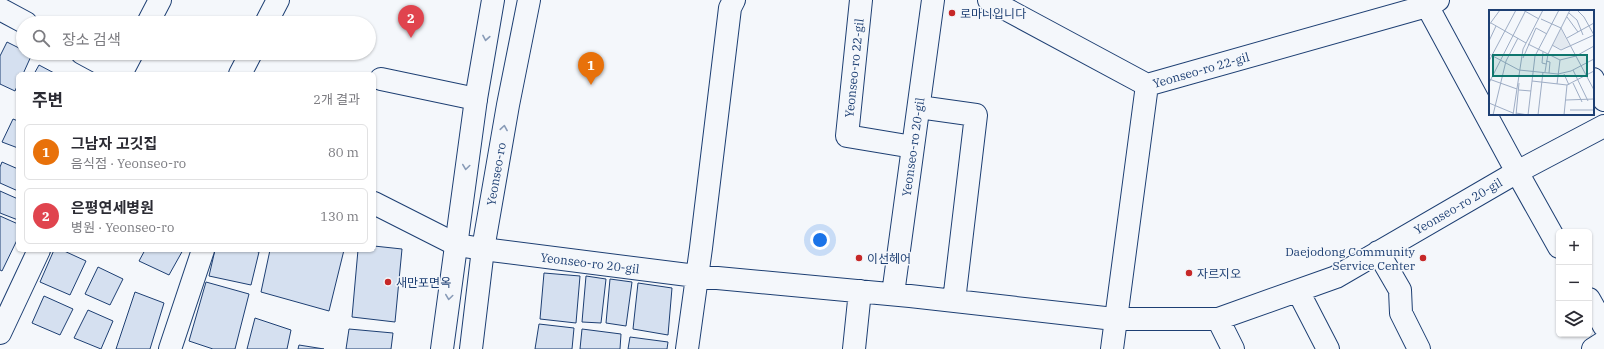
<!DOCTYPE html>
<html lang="ko">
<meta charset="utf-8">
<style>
body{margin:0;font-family:"IBM Plex Serif","Noto Sans KR",serif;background:#f7f7f7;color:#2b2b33}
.controls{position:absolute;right:12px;bottom:12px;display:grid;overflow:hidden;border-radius:6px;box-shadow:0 1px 3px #0004}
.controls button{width:36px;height:36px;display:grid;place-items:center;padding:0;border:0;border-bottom:1px solid #e1e1e2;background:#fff;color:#2b2b33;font:20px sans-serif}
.you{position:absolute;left:820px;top:240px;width:14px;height:14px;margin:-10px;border:3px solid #fff;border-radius:50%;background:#1a73e8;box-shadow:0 0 0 6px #1a73e833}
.badge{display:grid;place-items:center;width:26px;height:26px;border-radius:50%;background:#111827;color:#fff;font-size:13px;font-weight:700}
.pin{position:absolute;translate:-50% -33px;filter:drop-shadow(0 1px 2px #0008)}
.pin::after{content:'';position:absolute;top:21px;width:14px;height:12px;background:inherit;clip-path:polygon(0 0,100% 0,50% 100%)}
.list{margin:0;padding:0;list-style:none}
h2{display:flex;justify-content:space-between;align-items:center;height:52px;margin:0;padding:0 16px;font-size:17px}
h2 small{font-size:13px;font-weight:400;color:#7c7c81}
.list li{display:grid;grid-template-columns:26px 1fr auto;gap:12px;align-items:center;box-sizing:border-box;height:56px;margin:0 8px 8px;padding:0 8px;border:1px solid #e1e1e2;border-radius:6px}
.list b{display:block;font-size:15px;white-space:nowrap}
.list p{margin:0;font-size:13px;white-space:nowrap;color:#7c7c81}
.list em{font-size:13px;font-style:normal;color:#7c7c81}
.icon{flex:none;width:22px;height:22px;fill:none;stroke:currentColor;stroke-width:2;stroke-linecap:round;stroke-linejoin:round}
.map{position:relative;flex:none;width:1604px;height:349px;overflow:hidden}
.search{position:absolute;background:#fff;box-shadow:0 1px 3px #0004;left:16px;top:16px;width:360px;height:44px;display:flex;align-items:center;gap:10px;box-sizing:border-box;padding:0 14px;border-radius:22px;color:#7c7c81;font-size:15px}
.panel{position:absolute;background:#fff;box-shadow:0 1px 3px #0004;left:16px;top:72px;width:360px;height:180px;border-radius:6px}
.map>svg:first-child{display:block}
.building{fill:#d5e0f0;stroke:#1d3f73}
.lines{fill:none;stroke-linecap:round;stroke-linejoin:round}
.minor-casing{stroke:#1d3f73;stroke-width:24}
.major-casing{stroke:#1d3f73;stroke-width:24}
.minor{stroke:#f4f7fb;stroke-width:22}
.major{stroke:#f4f7fb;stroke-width:22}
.oneway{stroke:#889bb7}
.poi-dot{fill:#c62828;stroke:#f4f7fb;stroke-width:1.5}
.labels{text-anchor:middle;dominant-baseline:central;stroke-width:3;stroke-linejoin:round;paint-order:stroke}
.poi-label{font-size:12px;fill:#1d3f73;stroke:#f4f7fb;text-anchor:start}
.street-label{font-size:12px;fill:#1d3f73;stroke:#f4f7fb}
.inset-road{fill:none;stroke:#9eadc5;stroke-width:1}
.view{fill:#0f766e;fill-opacity:0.15;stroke:#0f766e;stroke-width:2}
.inset-edge{fill:none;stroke:#1d3f73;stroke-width:2}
</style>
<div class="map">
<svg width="1604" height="349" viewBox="0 0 1604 349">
<rect width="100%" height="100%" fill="#f4f7fb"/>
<path class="building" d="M7,42l16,8v3l9,1 -9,20h-5v10l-3,7 -15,-7v-28z
M39,65l17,9h-22z
M13,119l5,2v27l-16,-6z
M2,162l16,7v22l-18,-8v-16z
M0,191l18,8v21l-18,-7z
M0,216l18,8v14l-16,33 -2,-1z
M374,246l28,3 -7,73 -43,-5 6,-67h16z
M54,250h8l24,11 -16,34 -30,-13z
M145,250h38l-14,25 -30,-14z
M215,250h36l8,2 -8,33 -42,-9z
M270,250h74l-15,61 -68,-19z
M98,267l25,12 -13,26 -25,-11z
M544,273l36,3 -4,47 -36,-4z
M586,276l20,3 -5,44 -19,-1z
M610,279l22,3 -6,44 -20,-3z
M206,282l43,12 -14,55h-22l-24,-8z
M638,283l34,5 -4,47 -35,-6z
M135,292l29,11 -14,46h-34z
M44,296l29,13 -13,26 -28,-12z
M88,310l25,11 -12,28 -27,-11z
M255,318l36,12 -4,19h-40z
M539,324l35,4 -2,21h-37z
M349,329l44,4 -2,16h-45z
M582,329l39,5 -1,15h-40z
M630,337l38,5 -1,7h-39z
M299,345l25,4h-26z"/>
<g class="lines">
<g class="minor-casing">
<path id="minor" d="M861,0l-14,136 66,11
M989,0l158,85 280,-79 11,-6
M1424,0l93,172 42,75
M0,9l26,14
M148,23l12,-23
M266,23l12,-23
M82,53l39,21
M121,74l11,-21
M240,74l11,-21
M381,79l95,20
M1593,79l11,21
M919,107l57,8 -22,186
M374,203l83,42 26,4 213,27 214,20 204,23h104l118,-42 181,-105 87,-46
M1378,252l22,38 1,23 18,36
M1298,291l30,58
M893,294l40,-294
M1589,299l15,27
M1218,319l15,30
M0,333l39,-83
M170,349l33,-99
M687,349l14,-101 29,-240 4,-8
M854,349l6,-58
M1112,349l35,-264
M1593,349l11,-7"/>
</g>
<g class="major-casing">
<path id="major" d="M442,349l34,-250 17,-99
M471,349l12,-100 25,-144 21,-105"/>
</g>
<use href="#minor" class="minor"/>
<use href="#major" class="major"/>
</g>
<defs><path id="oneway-chevron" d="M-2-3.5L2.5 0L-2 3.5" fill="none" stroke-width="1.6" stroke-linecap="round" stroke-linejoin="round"/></defs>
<g class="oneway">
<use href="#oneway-chevron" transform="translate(486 38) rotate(100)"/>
<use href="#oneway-chevron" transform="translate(504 128) rotate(-81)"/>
<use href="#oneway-chevron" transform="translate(466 167) rotate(98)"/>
<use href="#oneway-chevron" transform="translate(449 297) rotate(98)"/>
</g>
<g class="poi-dot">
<circle cx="952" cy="13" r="4"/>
<circle cx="859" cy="258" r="4"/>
<circle cx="1423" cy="258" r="4"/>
<circle cx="1189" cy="273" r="4"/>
<circle cx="388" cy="282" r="4"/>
</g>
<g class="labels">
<g class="poi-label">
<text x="960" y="13">로마니입니다</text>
<text x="1415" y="251" text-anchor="end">Daejodong Community<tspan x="1415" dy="14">Service Center</tspan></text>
<text x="867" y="258">이선헤어</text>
<text x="1197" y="273">자르지오</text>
<text x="396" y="282">새만포면옥</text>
</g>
<g class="street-label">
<text transform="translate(854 68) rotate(-84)">Yeonseo-ro 22-gil</text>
<text transform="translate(1201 70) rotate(-16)">Yeonseo-ro 22-gil</text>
<text transform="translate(913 147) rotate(-82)">Yeonseo-ro 20-gil</text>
<text transform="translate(496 174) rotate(-80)">Yeonseo-ro</text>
<text transform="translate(1458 206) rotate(-30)">Yeonseo-ro 20-gil</text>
<text transform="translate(590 263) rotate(7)">Yeonseo-ro 20-gil</text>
</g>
</g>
<g transform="translate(1489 10)">
<rect width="105" height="105" fill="#f4f7fb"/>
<path d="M72,19l9,18 -9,2 -8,-4z" fill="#e3e9f0"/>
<path class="inset-road" d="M34,0l16,9M80,3l8,7 6,15M78,7l11,15M52,9l20,9 33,62M2,13l35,20M0,15l11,-15M47,18l11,6M78,28l27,-15M0,31l7,-15M39,34l32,16 16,-4 18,-10M63,35l9,5 33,-15 -10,-18 -7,-7M54,42l-1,11 4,1M0,44l30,16 39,4 13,-3 23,-12M34,48l13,-30M0,51l27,-51M57,51l4,1 -1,11M84,60l15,31M56,62l3,-18 22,-44M75,64l5,11M0,69l28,10M43,71l35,4 27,-14M0,73l37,-73M84,73l9,19M68,74l3,-24M30,80l12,1M77,90l28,-1M0,93l24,10M81,100h24M27,103l12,2M4,105l13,-54 12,-23M24,105l10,-66 20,-39M27,105l3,-32M39,105l7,-59 24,-46M49,105l5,-43M75,105l3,-30"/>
<path class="view" d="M4,45h94v21h-94z"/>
<rect width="105" height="105" class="inset-edge"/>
</g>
</svg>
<div class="controls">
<button>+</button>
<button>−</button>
<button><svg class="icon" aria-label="layers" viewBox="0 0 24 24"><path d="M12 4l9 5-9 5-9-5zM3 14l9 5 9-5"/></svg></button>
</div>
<div class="you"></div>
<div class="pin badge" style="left:591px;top:85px;background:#e8710a">1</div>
<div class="pin badge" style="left:411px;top:38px;background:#e0444e">2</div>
<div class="search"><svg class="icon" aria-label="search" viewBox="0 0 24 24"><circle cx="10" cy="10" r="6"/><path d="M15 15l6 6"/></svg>장소 검색</div>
<section class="panel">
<h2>주변<small>2개 결과</small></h2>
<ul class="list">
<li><span class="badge" style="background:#e8710a">1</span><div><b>그남자 고깃집</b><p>음식점 · Yeonseo-ro</p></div><em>80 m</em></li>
<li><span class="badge" style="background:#e0444e">2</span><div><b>은평연세병원</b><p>병원 · Yeonseo-ro</p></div><em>130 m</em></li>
</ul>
</section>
</div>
